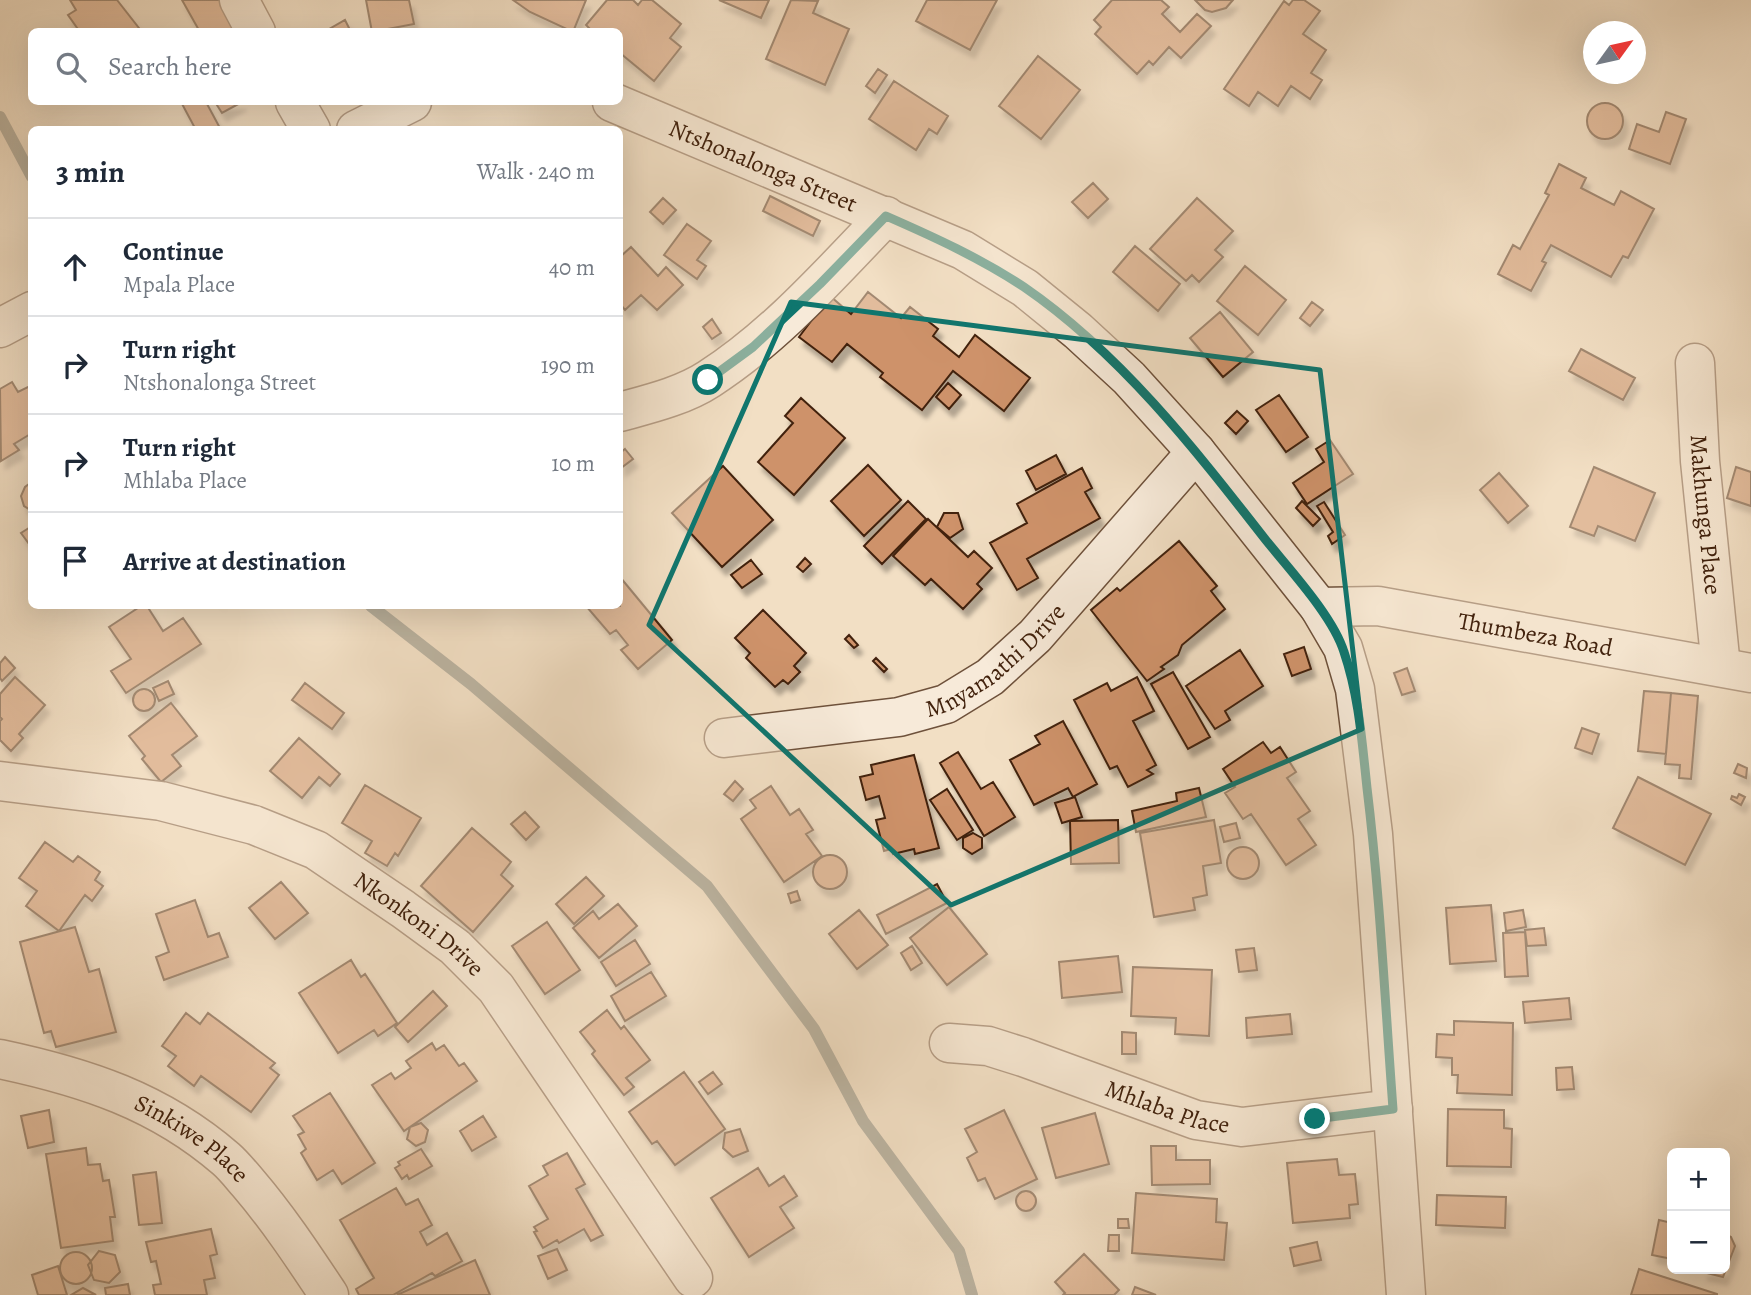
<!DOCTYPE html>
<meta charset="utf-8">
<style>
body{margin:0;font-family:Alegreya,serif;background:#f2f2f3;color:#1f2937}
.controls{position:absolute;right:21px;bottom:21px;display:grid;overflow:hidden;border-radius:10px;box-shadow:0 7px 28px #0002}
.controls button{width:63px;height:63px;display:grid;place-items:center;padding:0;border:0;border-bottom:2px solid #e0e1e3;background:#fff;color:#1f2937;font:35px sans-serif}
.compass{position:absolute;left:1583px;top:21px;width:63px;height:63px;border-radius:50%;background:#fff;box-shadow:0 7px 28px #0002;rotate:57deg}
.stop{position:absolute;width:21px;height:21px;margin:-16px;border:5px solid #0f766e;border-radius:50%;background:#fff}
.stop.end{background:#0f766e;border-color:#fff;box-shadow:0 2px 7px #0008}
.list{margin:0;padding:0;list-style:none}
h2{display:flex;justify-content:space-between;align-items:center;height:91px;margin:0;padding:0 28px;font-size:30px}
h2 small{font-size:23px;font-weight:400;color:#747a83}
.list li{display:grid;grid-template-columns:46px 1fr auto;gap:21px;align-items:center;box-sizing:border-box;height:98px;padding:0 28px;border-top:2px solid #e0e1e3}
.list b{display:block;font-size:26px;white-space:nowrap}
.list p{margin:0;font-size:23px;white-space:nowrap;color:#747a83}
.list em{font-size:23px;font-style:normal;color:#747a83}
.icon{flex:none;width:38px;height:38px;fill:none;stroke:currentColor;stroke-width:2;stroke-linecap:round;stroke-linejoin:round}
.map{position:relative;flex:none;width:1751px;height:1295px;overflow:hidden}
.search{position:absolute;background:#fff;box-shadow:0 7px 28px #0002;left:28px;top:28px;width:595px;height:77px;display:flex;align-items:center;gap:18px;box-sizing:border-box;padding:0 24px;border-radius:10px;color:#747a83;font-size:26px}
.panel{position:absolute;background:#fff;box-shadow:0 7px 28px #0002;left:28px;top:126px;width:595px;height:483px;border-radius:10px}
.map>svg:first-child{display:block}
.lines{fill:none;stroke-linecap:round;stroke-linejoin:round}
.stream{stroke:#787e74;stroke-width:12}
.building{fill:#ce926a;stroke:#42220d;stroke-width:2;filter:url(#shadow)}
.minor-casing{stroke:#6e513b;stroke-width:41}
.minor{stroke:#f7ead9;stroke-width:38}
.route{stroke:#0f766e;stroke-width:9}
.marked{fill:none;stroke:#0f766e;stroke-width:5;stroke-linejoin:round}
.labels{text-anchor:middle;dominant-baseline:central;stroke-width:5;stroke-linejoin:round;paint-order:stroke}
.street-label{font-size:24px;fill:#42220d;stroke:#f7ead9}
</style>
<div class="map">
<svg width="1751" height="1295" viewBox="0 0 1751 1295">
<defs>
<filter id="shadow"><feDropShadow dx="4.5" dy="8" stdDeviation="2" flood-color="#0004"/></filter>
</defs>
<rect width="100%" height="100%" fill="#f2dfc4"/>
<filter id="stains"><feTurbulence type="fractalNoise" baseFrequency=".00286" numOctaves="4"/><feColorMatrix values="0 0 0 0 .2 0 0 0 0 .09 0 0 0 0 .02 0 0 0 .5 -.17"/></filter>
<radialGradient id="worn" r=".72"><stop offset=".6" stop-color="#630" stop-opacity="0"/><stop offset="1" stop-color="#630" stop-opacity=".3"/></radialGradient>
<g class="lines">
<path class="stream" d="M0,117l32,60
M371,606l100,78 236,202 107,143 49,92 96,130 13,44"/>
</g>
<path class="building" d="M70,0h47l25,32h-62l-12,-17 8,-5z
M182,0h45l17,32h-44z
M366,0h43l5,24 -42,8z
M513,0h73l-13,32 -43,-20z
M607,0h26l5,5 4,-5h10l29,24 -11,14 11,9 -27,34 -34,-28v-21h-27l-7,-7z
M719,0h50l-8,18z
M791,0l27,1 -5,12 36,16 -24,56 -59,-26z
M927,0h70l-27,50 -54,-29z
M1112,0h49l8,7 -7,7 18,18 17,-18 14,12 -30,32 -12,-11 -16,18 -4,-4 -12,13 -42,-40 6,-7 -7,-7z
M1195,0h38l-7,8 -14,4 -7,-2z
M1293,0h11l16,11 -17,23 23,16 -15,23 11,7 -12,19 -19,-13 -13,20 -20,-14 -9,14 -25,-17 60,-88 5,4z
M345,20l6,12h-27z
M1038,56l42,34 -39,49 -42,-33z
M878,69l9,6 -12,18 -9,-7z
M894,81l54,35 -11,18 -8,-5 -13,21 -47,-31z
M181,102h25l15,28h-25z
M215,102h27l-20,11z
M1587 121a18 18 0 1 1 36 0a18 18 0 1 1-36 0Z
M1666,112l20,7 -16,45 -41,-15 8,-25 22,8z
M1559,164l27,14 -5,10 33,17 7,-14 33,18 -26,49 -5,-2 -12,21 -60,-32 -9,16 4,2 -15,28 -33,-17 15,-29 7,4 29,-54 -4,-2z
M1093,183l15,16 -20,19 -16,-16z
M770,196l50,25 -7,15 -50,-25z
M663,198l13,12 -13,14 -13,-12z
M1197,198l36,33 -18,19 8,7 -24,25 -7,-7 -6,6 -36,-32z
M687,224l24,17 -14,19 9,6 -9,13 -33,-24z
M1135,246l45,38 -22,27 -45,-39z
M631,247l27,29 8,-9 17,18 -26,25 -16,-15 -16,15 -5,-6v-47z
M1245,266l41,34 -28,35 -41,-34z
M868,292l33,26 9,-11 28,22 -5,7 26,21 16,-22 55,43 -26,33 -51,-40 -31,39 -42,-33 3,-4 -36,-29 -15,18 -33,-25 31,-41 21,18z
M1312,302l11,8 -13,16 -10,-8z
M1220,312l33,40 -30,25 -33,-39z
M712,319l9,14 -9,6 -9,-12z
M1581,349l54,29 -12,22 -54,-29z
M12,382l6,10 14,-7v48l-18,11 5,6 -18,11 -1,-72z
M948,383l13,12 -12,14 -13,-12z
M1279,395l29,42 -22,15 -30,-42z
M801,398l44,40 -51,57 -36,-33 35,-39 -8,-7z
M1237,411l11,10 -12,13 -11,-11z
M1330,440l23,34 -46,30 -14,-21 31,-21 -8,-13z
M625,449l8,10 -12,9 -1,-15z
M1056,455l10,19 -30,16 -10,-19z
M868,465l33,35 -37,36 -33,-35z
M723,466l50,54 -51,47 -50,-54z
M1594,467l61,26 -20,48 -37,-15 -4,10 -24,-9z
M1736,467l15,5v34l-24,-8z
M1082,468l10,20 -7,4 15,26 -73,41 11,19 -21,12 -27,-47 37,-20 -10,-19z
M1499,473l29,33 -20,17 -28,-33z
M29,484h3v27l-8,-5 -3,-10 4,-9z
M908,501l18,18 -44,45 -18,-18z
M1302,501l18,18 -7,7 -17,-18z
M1324,502l21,33 -13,9 -4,-8 5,-4 -16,-26z
M944,513h14l5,16 -13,9 -13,-11z
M928,519l40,38 6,-6 18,17 -15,16 5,5 -19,20 -32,-30 -6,6 -32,-29z
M32,526v22l-11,-15z
M1179,541l38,45 -6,5 14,18 -43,36 -4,10 -17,12 3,2 -17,12 -56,-71 26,-22 3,3z
M805,558l6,6 -8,8 -6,-5z
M751,560l11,14 -20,14 -11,-13z
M620,577l52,63 -34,29 -17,-19 7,-5 -12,-15 -6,4 -24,-28h34z
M141,606h6l16,25 20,-13 18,26 -75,49 -15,-22 20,-12 -22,-32z
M763,610l43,43 -12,13 6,6 -12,12 -5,-4 -8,7 -29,-29 4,-5 -15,-15z
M849,635l9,10 -4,3 -9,-9z
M1304,647l7,22 -19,7 -8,-22z
M1240,650l23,36 -38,25 5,9 -15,9 -29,-43z
M5,657l10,11 -13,13 -2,-3v-15z
M876,658l11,11 -3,3 -11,-11z
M1407,668l8,23 -13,4 -8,-22z
M1173,672l37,65 -22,12 -37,-65z
M15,677l30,28 -26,29 4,4 -12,13 -11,-11v-19l2,-2 -2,-2v-23z
M1137,677l17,34 -21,10 23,44 -9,5 6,4 -25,13 -11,-21 -7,3 -36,-69 33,-17 4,8z
M168,681l6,13 -15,7 -6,-13z
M305,683l39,30 -12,16 -40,-29z
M133 700a11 11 0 1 1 22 0a11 11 0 1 1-22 0Z
M1644,691l27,2 -5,61 -28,-3z
M1671,693l27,3 -7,83 -12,-1 1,-13 -15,-1z
M171,703l26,33 -25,19 9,11 -20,16 -19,-23 3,-3 -16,-20z
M1063,721l34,63 -24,13 -5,-9 -34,17 -24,-45 30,-16 -5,-8z
M1582,728l17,6 -7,20 -17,-6z
M299,738l41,36 -10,12 -11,-9 -17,21 -32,-27z
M1263,742l8,11 9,-6 16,25 -9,6 23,33 -12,8 18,26 -30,20 -35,-51 -8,5 -18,-26 10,-6 -12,-18z
M958,752l23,37 12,-7 22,35 -31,19 -44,-73z
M914,755l25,93 -24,6 -1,-5 -21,5 -2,-5 -7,2 -8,-31 9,-2 -6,-22 -13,4 -6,-23 13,-3 -2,-9z
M1738,764l9,4 -1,10 -12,-5z
M1638,777l73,37 -26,51 -72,-37z
M735,781l8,8 -10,12 -9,-7z
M365,785l56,33 -23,38 -3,-3 -8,13 -22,-13 7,-12 -30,-18z
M771,786l19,29 9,-6 14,21 -7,4 16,22 -38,26 -43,-63 15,-11 -6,-8z
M1199,788l7,29 -70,15 -4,-21 45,-10 -1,-8z
M947,789l26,41 -16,10 -27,-40z
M1739,794l6,3 -4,8 -10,-6 1,-3 5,2z
M1075,797l7,20 -20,6 -7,-20z
M525,812l14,15 -13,13 -15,-16z
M1118,820l1,43 -48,1 -1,-43z
M1214,820l7,43 -18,3 4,29 -14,3 2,12 -41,7 -14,-84z
M1236,823l4,15 -16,4 -4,-15z
M472,828l39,34 -10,13 12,11 -40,46 -52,-46z
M973,833l9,5v10l-10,6 -9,-6v-10z
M45,842l28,20 5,-6 22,16 -5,8 8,6 -11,15 -7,-6 -26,36 -33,-25 11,-15 -18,-13z
M1227 863a16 16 0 1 1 32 0a16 16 0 1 1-32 0Z
M813 872a17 17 0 1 1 34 0a17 17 0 1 1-34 0Z
M586,877l18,19 -30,28 -18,-20z
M281,882l27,31 -33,26 -26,-31z
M937,884l10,19 -61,31 -9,-19z
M797,891l3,9 -9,3 -3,-9z
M195,900l13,37 11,-4 9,24 -64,23 -8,-23 13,-5 -13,-38z
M618,904l19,22 -38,32 -26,-30 20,-17 6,8z
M1491,905l5,56 -46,3 -4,-56z
M949,907l38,47 -40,31 -37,-47z
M859,910l29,35 -31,24 -28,-35z
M1523,910l3,17 -20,4 -2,-18z
M547,922l33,48 -35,24 -33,-48z
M75,927l14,45 10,-3 17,63 -60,15 -5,-16 -7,2 -24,-91z
M1544,928l2,17 -19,1 -2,-16z
M1525,932l3,44 -23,1 -2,-44z
M635,940l15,24 -34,22 -15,-24z
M912,946l10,17 -11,7 -10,-17z
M1254,948l3,22 -18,2 -3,-22z
M1118,956l4,36 -60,6 -3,-36z
M351,960l10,17 4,-3 32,49 -19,13 -4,-6 -36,23 -39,-60z
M1133,967l79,3 -3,66 -34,-2 1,-16 -45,-2z
M651,972l15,24 -41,25 -14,-25z
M433,991l14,15 -39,36 -13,-15z
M1569,998l2,21 -46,4 -2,-21z
M607,1010l14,19 3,-3 26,34 -24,18 8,9 -10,8 -32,-41 3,-3 -15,-19z
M186,1013l14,11 8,-11 67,50 -5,5 9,7 -28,37 -50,-36 -7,10 -26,-20 8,-10 -14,-10z
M1290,1014l2,20 -45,4 -1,-20z
M1454,1021l59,2 -1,72 -55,-2 1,-18h-6v-17l-16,-1 1,-23 17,1z
M1122,1032l14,1v21h-14z
M432,1043l4,7 8,-5 15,21 5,-3 13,18 -73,50 -32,-46 19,-12 4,6 16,-11 -5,-7z
M1572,1067l2,22 -17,1 -1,-22z
M684,1072l41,57 -50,36 -18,-24 -5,3 -23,-32z
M713,1072l9,12 -14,10 -9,-12z
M330,1093l45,70 -33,21 -9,-14 -16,10 -16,-27 5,-4 -8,-14 6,-3 -11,-16z
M1448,1109l56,1v18l8,1 -1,38 -64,-1z
M49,1110l5,32 -26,6 -7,-32z
M1004,1110l33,69 -42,20 -10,-21 -7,3 -11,-23 10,-6 -12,-23z
M1095,1113l14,51 -53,14 -14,-50z
M483,1116l13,21 -24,14 -12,-20z
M421,1123l7,7 -3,12 -9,4 -9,-7 3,-12z
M740,1129l8,22 -15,6 -10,-9 2,-15z
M1151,1146h25v14h34v24l-58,1z
M86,1148l2,17 12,-1 3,17 6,-1 6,37h-5l3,24 -52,7 -15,-94z
M421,1149l11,17 -23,13 -2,-4 -5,4 -7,-11 5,-3 -2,-3z
M567,1153l18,31 -9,5 27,46 -12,6 -7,-12 -25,14 -2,-3 -14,8 -9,-16 3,-1 -3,-4 14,-8 -19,-33 19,-11 -5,-9z
M1337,1159l2,16 16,-1 3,30 -9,1 1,13 -57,5 -6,-60z
M758,1168l11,18 15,-10 13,20 -17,11 14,21 -45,29 -38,-59z
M156,1172l6,51 -23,2 -6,-50z
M396,1188l10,17 12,-6 14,26 -12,7 7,13 20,-12 15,28 -27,15 -3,-3 -39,22h-34l-3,-6 18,-11 -34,-58z
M1016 1201a10 10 0 1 1 20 0a10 10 0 1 1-20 0Z
M1136,1193l81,6 -1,23 11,1 -3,37 -92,-7z
M1437,1195l69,2 -1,31 -69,-3z
M1118,1219h10l1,9h-11z
M1659,1220l13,3v36l-20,-4z
M211,1229l6,25 -7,2 5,22 -11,2 3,15h-52l-2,-10 8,-1 -5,-23 -5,1 -5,-20z
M1725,1234l6,3 4,9 -12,31 -20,-5 1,-3h21z
M1109,1235h10v16h-11z
M1317,1242l4,18 -27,6 -4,-18z
M557,1249l10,21 -19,9 -10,-23z
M99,1251l16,4 5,17 -11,11 -15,-3 -6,-15z
M60 1268a16 16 0 1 1 32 0a16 16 0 1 1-32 0Z
M1084,1254l35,36 -5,5h-51l2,-2 -10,-11z
M475,1260l15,35h-93z
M58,1266l9,29h-29l-6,-20z
M1639,1269l78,25v1h-86z
M128,1284l2,11h-24l-1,-7z
M1135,1287l21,8h-24z
M83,1288l13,7h-25z"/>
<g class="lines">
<g class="minor-casing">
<g id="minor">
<path d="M239,0l17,32"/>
<path d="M295,102l16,28"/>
<path id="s1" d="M612,102l351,148 62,38 53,43 51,47 67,74 123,155 24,41 12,41 18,145 33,461"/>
<path d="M356,130l56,-28"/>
<path d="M0,328l32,-17"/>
<path id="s2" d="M1695,363l5,98 21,206"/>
<path d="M620,412c29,-8 63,-16 89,-33 67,-43 122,-106 177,-163"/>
<path id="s3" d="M1319,607l59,-1 373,67"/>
<path id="s4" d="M724,738l175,-21 47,-13 44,-27 45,-41 161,-184"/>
<path id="s5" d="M0,781l161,20 93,24 62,25 87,59 52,38 41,41 197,290"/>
<path id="s6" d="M949,1043l39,3 35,11 173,63 46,7 151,-18"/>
<path id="s7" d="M0,1059c85,18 159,42 226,100 8,7 15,16 22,24 30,35 55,73 81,112"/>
</g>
</g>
<use href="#minor" class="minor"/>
</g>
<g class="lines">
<path class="route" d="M708,380l45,-33 67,-63 66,-68c48,21 94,42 138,71 96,66 170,161 241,252 24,30 68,77 79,113 15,44 18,90 23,136 13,107 18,214 26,321l-78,10"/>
</g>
<path d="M0 0H1751V1295H0ZM791,302l529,68 42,359 -411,176 -302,-280z" fill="#f2dfc4" fill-opacity=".55" fill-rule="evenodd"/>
<path class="marked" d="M791,302l529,68 42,359 -411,176 -302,-280z"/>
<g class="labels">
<g class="street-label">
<text stroke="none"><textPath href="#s1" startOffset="164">Ntshonalonga Street</textPath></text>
<text stroke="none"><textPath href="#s2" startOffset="152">Makhunga Place</textPath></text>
<text stroke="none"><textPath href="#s3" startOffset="219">Thumbeza Road</textPath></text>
<text stroke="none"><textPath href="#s4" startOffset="290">Mnyamathi Drive</textPath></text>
<text stroke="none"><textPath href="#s5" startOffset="452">Nkonkoni Drive</textPath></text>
<text stroke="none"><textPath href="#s6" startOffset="229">Mhlaba Place</textPath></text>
<text stroke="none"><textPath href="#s7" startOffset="210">Sinkiwe Place</textPath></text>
</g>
</g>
<rect width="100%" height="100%" filter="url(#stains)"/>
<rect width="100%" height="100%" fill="url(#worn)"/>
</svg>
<div class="controls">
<button>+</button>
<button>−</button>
</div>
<svg class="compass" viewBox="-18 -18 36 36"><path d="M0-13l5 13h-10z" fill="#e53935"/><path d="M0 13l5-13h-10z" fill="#747a83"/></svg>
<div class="stop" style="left:708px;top:380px"></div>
<div class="stop end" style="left:1315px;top:1119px"></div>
<div class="search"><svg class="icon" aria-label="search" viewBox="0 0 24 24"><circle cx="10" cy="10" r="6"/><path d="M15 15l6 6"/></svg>Search here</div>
<section class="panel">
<h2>3 min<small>Walk · 240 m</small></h2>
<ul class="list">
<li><svg class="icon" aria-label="ahead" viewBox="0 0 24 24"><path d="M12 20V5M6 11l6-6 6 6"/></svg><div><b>Continue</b><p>Mpala Place</p></div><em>40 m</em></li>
<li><svg class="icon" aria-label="right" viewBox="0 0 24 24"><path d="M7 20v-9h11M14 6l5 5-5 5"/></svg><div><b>Turn right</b><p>Ntshonalonga Street</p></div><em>190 m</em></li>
<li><svg class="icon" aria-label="right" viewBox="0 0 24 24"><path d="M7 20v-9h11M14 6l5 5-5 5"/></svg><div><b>Turn right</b><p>Mhlaba Place</p></div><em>10 m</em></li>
<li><svg class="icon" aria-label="arrive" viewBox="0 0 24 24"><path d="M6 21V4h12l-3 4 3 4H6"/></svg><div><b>Arrive at destination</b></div></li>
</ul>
</section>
</div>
